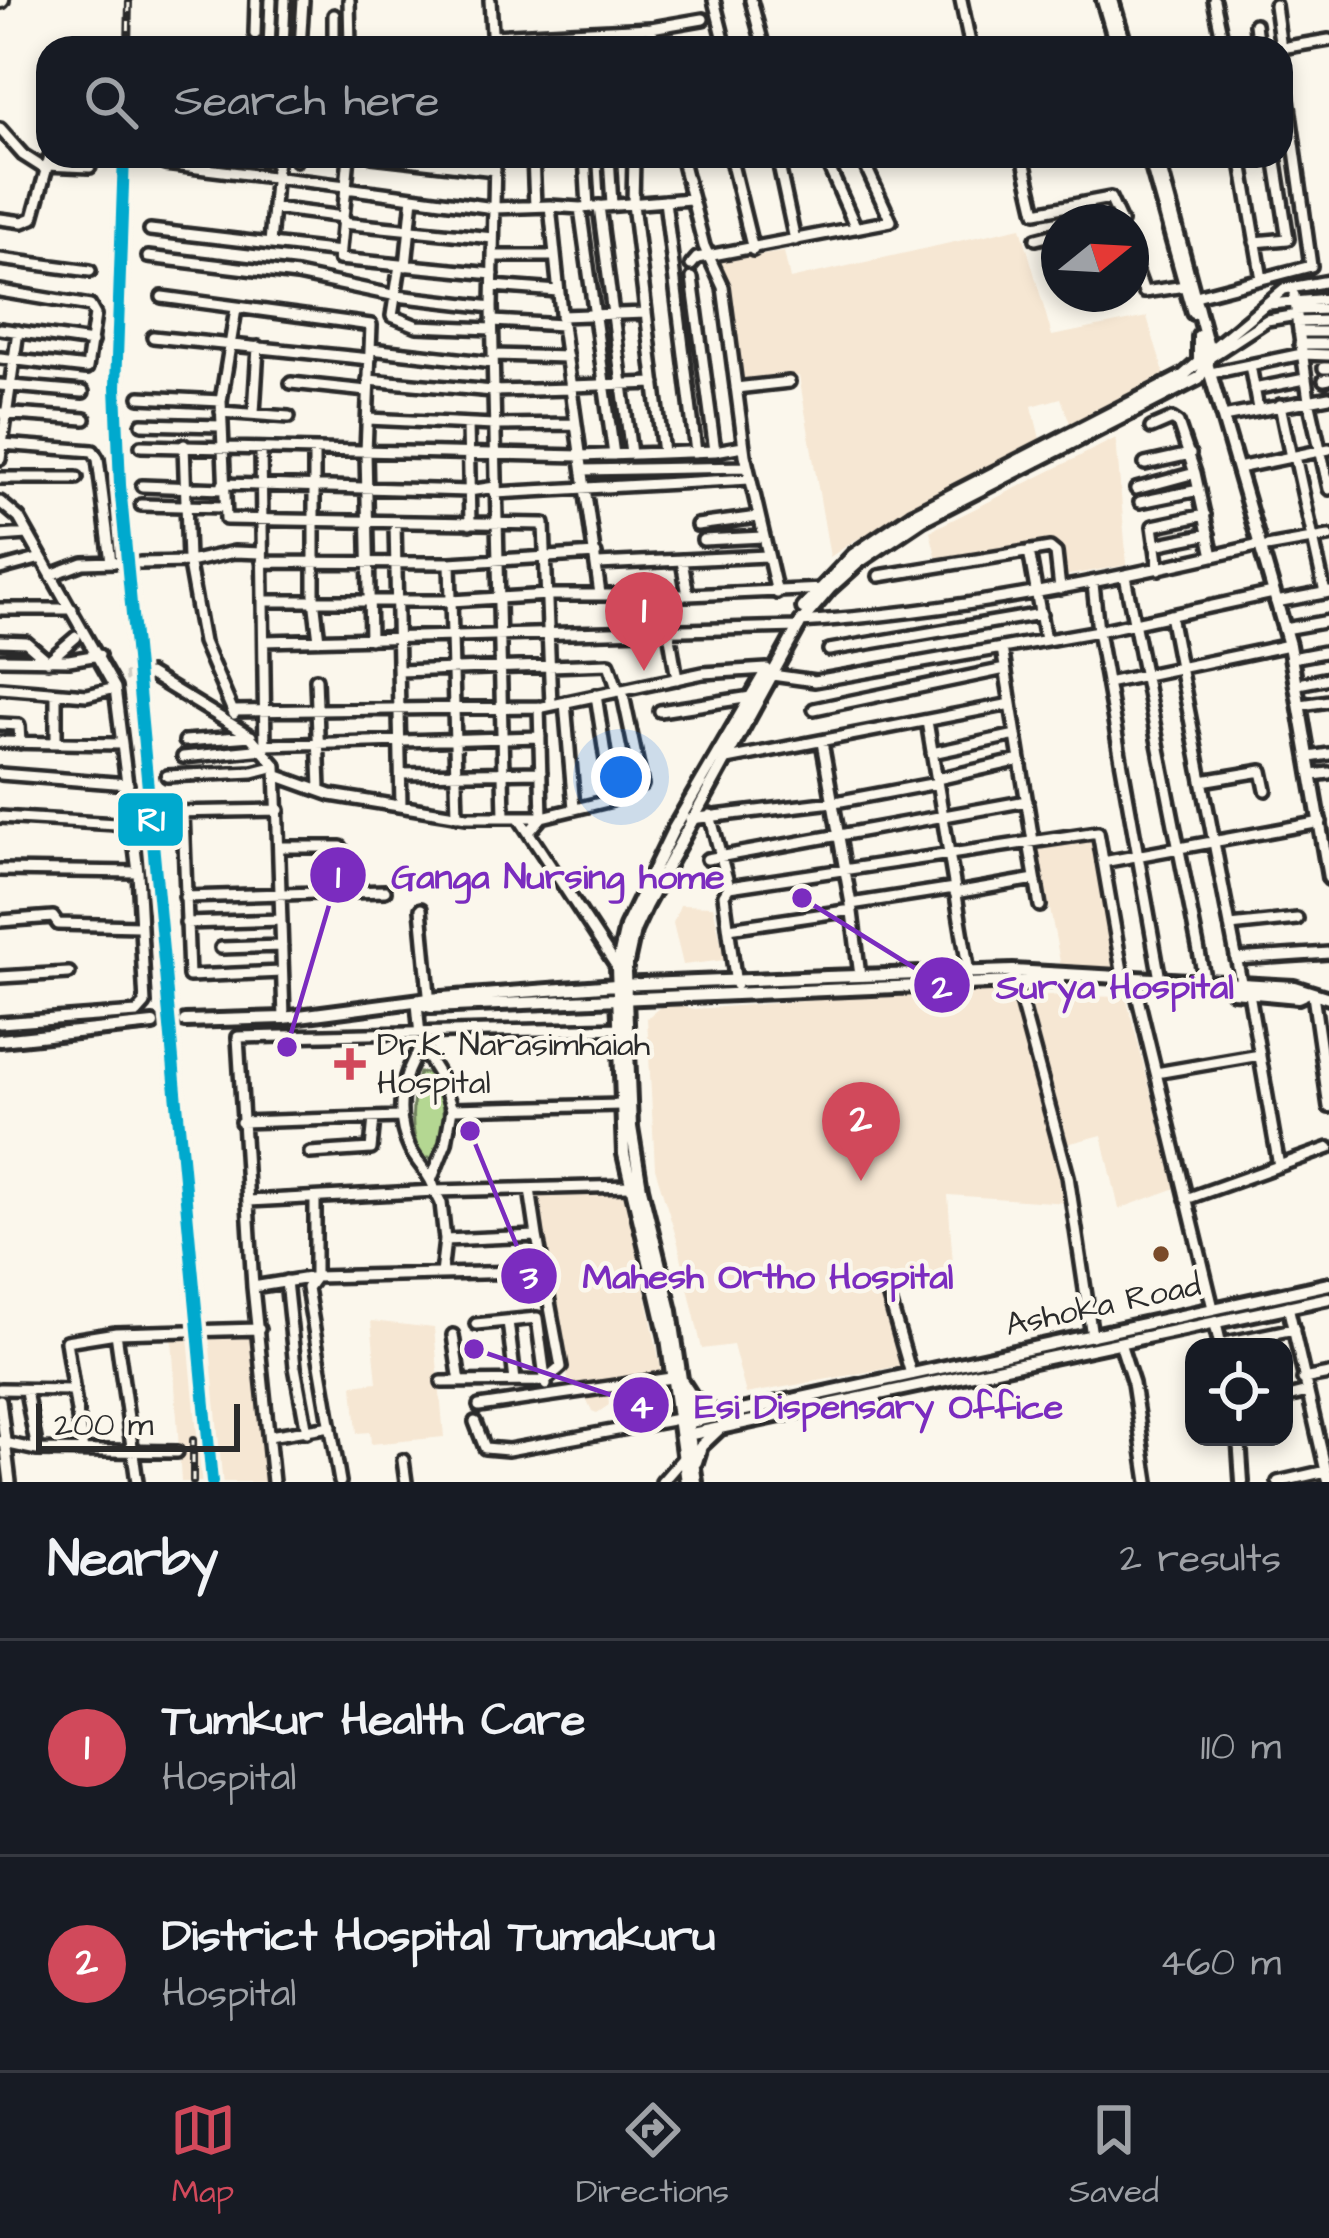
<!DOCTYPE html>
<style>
body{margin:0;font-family:"Architects Daughter",sans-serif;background:#242831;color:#f1f3f6}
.controls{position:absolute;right:36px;bottom:36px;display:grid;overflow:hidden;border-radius:24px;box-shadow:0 6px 18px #0003}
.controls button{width:108px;height:108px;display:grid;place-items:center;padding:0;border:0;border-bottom:3px solid #363941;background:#171b24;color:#f1f3f6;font:60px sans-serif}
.compass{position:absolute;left:1041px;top:204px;width:108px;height:108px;border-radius:50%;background:#171b24;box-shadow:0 6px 18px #0003;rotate:72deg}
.scale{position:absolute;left:36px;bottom:30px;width:204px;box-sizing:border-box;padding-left:12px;border:6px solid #2b2b2b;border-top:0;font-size:33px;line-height:42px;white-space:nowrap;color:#2b2b2b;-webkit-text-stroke:9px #fbf7ec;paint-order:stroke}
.you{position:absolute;left:621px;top:777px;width:42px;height:42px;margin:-30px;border:9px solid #fff;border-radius:50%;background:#1a73e8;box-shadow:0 0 0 18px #1a73e833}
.badge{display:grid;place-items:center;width:78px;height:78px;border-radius:50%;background:#d1495b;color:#fff;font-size:39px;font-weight:700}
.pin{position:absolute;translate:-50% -99px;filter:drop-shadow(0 3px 6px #0008)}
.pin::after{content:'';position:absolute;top:63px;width:42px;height:36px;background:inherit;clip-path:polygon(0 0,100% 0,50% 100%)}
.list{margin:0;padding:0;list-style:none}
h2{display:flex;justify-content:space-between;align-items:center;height:156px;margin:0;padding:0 48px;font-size:51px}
h2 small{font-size:39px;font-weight:400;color:#9ea1a6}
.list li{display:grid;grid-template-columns:78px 1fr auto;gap:36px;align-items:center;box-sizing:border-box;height:216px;padding:0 48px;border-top:3px solid #363941}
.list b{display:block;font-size:45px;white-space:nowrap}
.list p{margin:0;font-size:39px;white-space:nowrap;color:#9ea1a6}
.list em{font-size:39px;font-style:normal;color:#9ea1a6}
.icon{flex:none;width:66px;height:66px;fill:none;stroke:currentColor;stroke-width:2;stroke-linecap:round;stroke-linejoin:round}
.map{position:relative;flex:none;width:1329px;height:1482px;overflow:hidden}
.search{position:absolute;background:#171b24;box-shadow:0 6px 18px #0003;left:36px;right:36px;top:36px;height:132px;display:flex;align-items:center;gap:30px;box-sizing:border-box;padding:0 42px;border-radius:36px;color:#9ea1a6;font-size:45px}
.sheet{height:588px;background:#171b24}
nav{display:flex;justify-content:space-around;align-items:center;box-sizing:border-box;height:168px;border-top:3px solid #363941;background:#171b24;font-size:33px;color:#9ea1a6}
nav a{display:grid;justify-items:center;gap:6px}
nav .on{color:#d1495b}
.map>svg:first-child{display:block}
.built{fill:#f6e7d3}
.green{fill:#b4d792;stroke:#70815e;stroke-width:3}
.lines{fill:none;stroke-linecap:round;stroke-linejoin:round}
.minor-tunnel{stroke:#d1cec5;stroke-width:9;stroke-dasharray:9 4.5;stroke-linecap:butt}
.major-tunnel{stroke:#d1cec5;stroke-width:10;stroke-dasharray:10 5;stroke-linecap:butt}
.minor-casing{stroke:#2b2b2b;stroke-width:18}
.major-casing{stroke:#2b2b2b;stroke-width:20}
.highway-casing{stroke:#2b2b2b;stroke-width:22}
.minor{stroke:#fbf7ec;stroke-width:9}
.major{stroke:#fbf7ec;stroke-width:10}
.highway{stroke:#fbf7ec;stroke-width:14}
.rail-casing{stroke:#2b2b2b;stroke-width:8}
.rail{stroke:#fbf7ec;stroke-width:3;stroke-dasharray:9;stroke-linecap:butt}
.rail-1-casing{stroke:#fbf7ec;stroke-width:21}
.rail-1{stroke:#00a9ce;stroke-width:12}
.poi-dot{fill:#d1495b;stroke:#fbf7ec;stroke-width:4.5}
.bus-dot{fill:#7a4b2a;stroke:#fbf7ec;stroke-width:4.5}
.labels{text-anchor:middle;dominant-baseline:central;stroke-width:9;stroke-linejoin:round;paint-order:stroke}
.poi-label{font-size:33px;fill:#2b2b2b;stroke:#fbf7ec;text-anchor:start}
.street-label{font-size:33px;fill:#2b2b2b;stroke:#fbf7ec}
.leader{fill:none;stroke:#7b2cbf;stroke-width:4.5}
.callout-dot{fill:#7b2cbf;stroke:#fbf7ec;stroke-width:4.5}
.mark-label{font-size:36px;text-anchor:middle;font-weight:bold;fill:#fff}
.callout-label{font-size:36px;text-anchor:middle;font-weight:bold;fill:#7b2cbf;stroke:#fbf7ec;stroke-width:9;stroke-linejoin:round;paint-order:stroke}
.line-badge{stroke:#fbf7ec;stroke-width:4.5}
.badge-label{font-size:33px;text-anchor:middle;font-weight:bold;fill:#fff}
</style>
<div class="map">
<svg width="1329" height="1482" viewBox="0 0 1329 1482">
<rect width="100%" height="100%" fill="#fbf7ec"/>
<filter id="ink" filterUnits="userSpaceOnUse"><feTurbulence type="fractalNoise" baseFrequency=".00833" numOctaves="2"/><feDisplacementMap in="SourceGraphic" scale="24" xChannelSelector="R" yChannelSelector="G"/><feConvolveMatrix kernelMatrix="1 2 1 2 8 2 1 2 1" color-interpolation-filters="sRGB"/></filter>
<g filter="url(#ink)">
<path class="built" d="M1021,227l31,109 95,-19 19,63 -94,49 -11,-31 -29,8 10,41 -188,94 -24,16 -31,-181 -58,8 -14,-107 -8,-16 65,-9 6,27z
M1116,438l11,127 -63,11 -5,-31 -121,19 -8,-33z
M1093,836l24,132 -55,4 -24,-125z
M680,905l33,1 12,54 -42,5 -10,-42z
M1014,986l54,217 -120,-8 7,97 -65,6 10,68 -154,28 -13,-49 -31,4 -24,-106 -23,-75 -8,-150 19,-16 28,7z
M1029,995l97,2 50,191 -57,21 -17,-74 -35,9z
M625,1192l38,186 -61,13 6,4 1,10 -12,8 -5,-2 -6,-13 3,-5 -18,1 -28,-133 -8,-68z
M371,1321l63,7 10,109 -73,7 -1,-12 -13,1 -4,-48 24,-3z
M251,1334l14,148h-84l-9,-145z"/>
<path class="green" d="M419,1073h13c14,30 15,54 3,85h-14c-12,-29 -10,-55 -2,-85z"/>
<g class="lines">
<path class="minor-tunnel" d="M115,562l25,1
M124,677l25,-3"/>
<path class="major-tunnel" d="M153,1024l32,-3"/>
<g class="minor-casing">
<path id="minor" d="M349,0l1,48
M490,0l3,48
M714,0l12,48
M751,0l13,48
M961,0l10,48
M1214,0l10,48
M1255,24l3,24
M651,28l5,20
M255,34l1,-34
M492,36l159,-8 52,-9
M269,48l2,-48
M283,48l2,-48
M300,48l3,-48
M334,48v-33
M1281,48l48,-8
M0,129l23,26 22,14
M349,156l-10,103 154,15
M372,156l123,14
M495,156l-3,151 12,510
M533,156l2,50
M585,156l3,51
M609,156l3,49
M634,156l-1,48 30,249
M681,156l23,90 19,41 22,168 32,138
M730,156l23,94
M777,156l18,84
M824,156l32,72
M1023,156l13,56 74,-14 11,24
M1241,156l21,123
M263,159v-3
M296,160v-4
M1158,163l49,-7
M165,164l181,22
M46,165l44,2
M346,188l148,20 56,-2 13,126 37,262
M665,201l31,251
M550,206l30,2 110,-9
M599,206l32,248
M273,208l70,9
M580,208l34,247
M0,219l23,3 10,-4 17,-62
M342,223l151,15
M150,230l190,22
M1036,239l23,-6
M1255,242l33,-3 -13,-83
M270,244l7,-88
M493,256h61
M1131,256l13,36 41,-6
M148,257l149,18 100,21 95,11
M0,259l90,12
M400,265l-8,51 25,10 75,3
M691,265l6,-7 194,-37 -30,-65
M406,266l7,-69
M692,278l23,173
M493,286l65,5
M0,291l90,15 5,9 -8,53 -87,-10
M1294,295l15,105 20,89
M1196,296l115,-30 -36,-261
M162,297l209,28 -5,127 4,187
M1269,304l60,-5
M236,309l-15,92 5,118 318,5 7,181
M1296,310l33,-1
M561,316l85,-3
M493,321l69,4
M1297,322l32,-1
M0,329l92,13
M1299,332h30
M153,337l217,22
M1300,344h29
M371,349l122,14
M1209,351l75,-62 45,-8
M493,355l74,2
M1209,358l58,-38 30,-5
M1250,365l8,44
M1324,368h5
M1211,373l91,-19 27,1
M368,380l125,11 78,-2
M1324,380l5,-1
M291,383l76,8
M0,385l83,7
M571,386l84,-3
M736,388l53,-6
M1254,389l51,-10
M140,397l81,4
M1280,405l11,52
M221,412l68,5
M0,413l85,6
M254,413l4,-66
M1223,417l106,-20
M368,419l126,6 82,-1
M142,424l78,2
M468,424l2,100
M1151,428l21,-9 6,4 17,50 18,83
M2,444l91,7 5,8 13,103
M184,445l4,114 15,83 31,72
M141,446l440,10 134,-5 28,-5
M314,451v148l5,41
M1295,456l30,137
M0,459l18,-128
M1145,464l45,-10
M1238,468l91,-19
M583,470l164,-3
M0,478h77
M223,484l246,7 26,-4
M142,486l81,3
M1136,489l59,-16
M495,493l255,-14
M0,502l19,16 96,170 23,184 7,132 -8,9 -137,10
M1140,502l59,-12
M141,505l83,2
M395,523l6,283
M697,525l61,-8
M0,536l28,-2
M703,540l60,-3
M1155,545l54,-11
M1261,548l68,-12
M1029,551l16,89
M682,561l6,34
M262,562l188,1 7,253
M140,563l49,-1 45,-10 28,1
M450,563l146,-9
M598,564l169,-8
M0,569l41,-11
M1159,569l-6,-43 52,-11
M51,575l32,-12 32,-1
M879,576l171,-28 6,5 4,36
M1125,576l80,406
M1093,584l5,47 63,354
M263,601h188l97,-6h140l137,-6
M1276,602l53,-10
M0,609h72
M1170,615l72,372
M800,622c156,-10 308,-41 460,-77
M1284,629l45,-8
M669,631l8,48
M0,641l26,1 22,19 28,-24
M264,641l535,-14
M1002,648l31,193
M829,650l212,-36
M1292,658l37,-7
M0,659l69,1 30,-5
M399,671l210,-7 9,27
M149,674l100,61 27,31 8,252
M772,675l43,6 283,-50 175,-38
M316,679l4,110
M1107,683l182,-38
M1298,684l31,-6
M0,688l87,7 28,-7
M622,690l20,95
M565,702l9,106
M1301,705l28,-4
M814,709l191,-40
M233,711l310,-4 160,-34 64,-4
M660,711l91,-14
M927,721l42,252
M0,724l19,1 1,18
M185,741l66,-5
M0,742l120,2
M822,742l29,162 9,72
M56,743v-50
M265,745l275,-8
M932,753l84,-18
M183,757l82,-8 -4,-299
M1310,757l19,-3
M722,760l289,-56
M0,774l128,10
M401,774l140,-2
M1313,775l16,-2
M167,776l86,-4 23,-6
M278,776l53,19 136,22h75l70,-17 -16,-105
M937,779l83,-19
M1202,781l60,-10 4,19
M170,812l109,-2
M183,812l6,164 93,-4
M710,815l19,72
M0,817l133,8
M519,818l98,149
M690,819l151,-18 96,-18
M529,832l13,-15 -3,-110
M1029,842l11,64
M280,847h61
M707,859l320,-58
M1103,862l218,-40
M0,870l138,2
M955,893l80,-14
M185,897l200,-6
M851,904l103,-16
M421,909l9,96
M0,921l53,-4 5,7 81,2
M186,923l95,-3
M1230,926l67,-7
M729,928l123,-18
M221,948l61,-2
M1236,959l93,-6
M1014,976l54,200 24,160
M0,977l69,-4
M1133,978l80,330
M736,985l-12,-90 5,-8 369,-55 26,150
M1249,993l30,173
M1313,995l16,112
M417,1003l4,44 20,32 11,30 -6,34 -14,35
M421,1047c-21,30 -27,69 -11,102 8,16 21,25 25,42l195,-5
M1156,1073l104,-18
M452,1109l169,-4
M241,1122l160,-5
M310,1153l61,-4 3,-31
M315,1199v78l-8,11 33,194
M1186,1199l143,-51
M249,1201l186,-10 6,12 4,37 92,-4 -7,-47
M441,1274l4,-34
M286,1281l9,86 12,65
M253,1287l62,-10 213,-5 15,-4
M886,1287l25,87
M1288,1306l38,165
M508,1321l7,60
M476,1324l61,-6 9,67
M116,1333l21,149
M453,1335l7,47
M1120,1343l13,40 15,99
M1220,1344l74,-15
M1303,1379l26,-5
M442,1382l103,-1 16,-14 -24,-131
M0,1389l74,1
M26,1391l11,59
M1284,1398l23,-6
M0,1400l10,82
M479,1406l192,-28
M475,1422l10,26 23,2 175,-32
M269,1436l62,-10
M0,1442l37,8 140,2
M83,1451l-17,-110 50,-8 143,-4
M403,1460l3,22
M273,1482l-20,-195 -15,-250 387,-9
M662,1482l21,-24
M1278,1482l48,-11 3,11"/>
</g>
<g class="major-casing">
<path id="major" d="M1103,0l14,48
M1112,0l14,48
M1149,156l44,157
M1207,363l82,282 40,233
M803,608l50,-53 59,-40 271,-139 16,-14v-26
M1233,991l65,6 9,-4
M419,1004l12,3 628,-27
M185,1021l99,-3 145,-19 187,-14 211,-8 186,-6 281,16 35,11
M0,1040l153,-16
M1215,1322l6,25
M681,1380l11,17 27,19
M681,1424l648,-140
M687,1435l642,-137
M1239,1437l3,45
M696,1462l5,-16 18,-17
M687,1482l-20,-144 -43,-184 -7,-187 9,-40 47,-97 93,-159
M696,1482l-25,-171 -30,-123 -10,-61 -6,-155 9,-41 12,-26 155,-283 29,-34 29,-26 64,-43 276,-141 9,-15 1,-12 -52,-195"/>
</g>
<g class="highway-casing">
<path id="highway" d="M0,0h1"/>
</g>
<use href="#minor" class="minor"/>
<use href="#major" class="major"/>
<use href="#highway" class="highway"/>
<g class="rail-casing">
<path id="rail" d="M128,48l1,-48
M124,156l-8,231 4,98 92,997
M193,1482v-42"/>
</g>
<use href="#rail" class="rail"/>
<g class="rail-1-casing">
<path id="rail-1" d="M124,156l-8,231 4,98 92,997"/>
</g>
<use href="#rail-1" class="rail-1"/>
</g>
</g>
<path class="poi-dot" d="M344 1046h12v12h12v12h-12v12h-12v-12h-12v-12h12z"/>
<circle class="bus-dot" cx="1161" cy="1254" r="10"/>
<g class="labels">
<g class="poi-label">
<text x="377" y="1045">Dr.K. Narasimhaiah<tspan x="377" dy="38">Hospital</tspan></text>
</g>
<g class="street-label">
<text transform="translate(1103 1305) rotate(-12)">Ashoka Road</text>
</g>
</g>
<path class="leader" d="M287 1047L338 875M802 898L942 985M470 1131L529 1276M474 1349L641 1405"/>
<g class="callout-dot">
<circle cx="287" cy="1047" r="12"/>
<circle cx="802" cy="898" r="12"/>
<circle cx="470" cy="1131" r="12"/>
<circle cx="474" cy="1349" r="12"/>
<circle cx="338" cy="875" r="30"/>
<circle cx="942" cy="985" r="30"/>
<circle cx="529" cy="1276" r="30"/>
<circle cx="641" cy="1405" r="30"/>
</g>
<g class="mark-label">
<text x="338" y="888">1</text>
<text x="942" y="998">2</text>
<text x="529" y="1288">3</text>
<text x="641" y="1418">4</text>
</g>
<g class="callout-label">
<text x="558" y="888">Ganga Nursing home</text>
<text x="1115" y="998">Surya Hospital</text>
<text x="768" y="1288">Mahesh Ortho Hospital</text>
<text x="879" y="1418">Esi Dispensary Office</text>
</g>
<rect class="line-badge" x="116" y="791" width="69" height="57" rx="12" fill="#00a9ce"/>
<g class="badge-label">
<text x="151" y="831">R1</text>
</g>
</svg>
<div class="controls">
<button><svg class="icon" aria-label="locate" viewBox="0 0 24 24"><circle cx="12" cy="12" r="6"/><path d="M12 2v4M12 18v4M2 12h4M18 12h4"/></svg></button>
</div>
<svg class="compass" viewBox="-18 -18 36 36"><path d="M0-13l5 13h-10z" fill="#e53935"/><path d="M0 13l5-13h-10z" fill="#9ea1a6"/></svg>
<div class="scale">200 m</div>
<div class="you"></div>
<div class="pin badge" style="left:644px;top:671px">1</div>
<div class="pin badge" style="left:861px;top:1181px">2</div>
<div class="search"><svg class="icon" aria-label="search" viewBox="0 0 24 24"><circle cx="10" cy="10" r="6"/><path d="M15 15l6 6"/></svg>Search here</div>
</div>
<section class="sheet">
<h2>Nearby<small>2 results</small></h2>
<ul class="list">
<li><span class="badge">1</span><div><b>Tumkur Health Care</b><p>Hospital</p></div><em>110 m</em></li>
<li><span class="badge">2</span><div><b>District Hospital Tumakuru</b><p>Hospital</p></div><em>460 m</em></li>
</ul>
</section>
<nav>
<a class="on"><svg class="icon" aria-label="map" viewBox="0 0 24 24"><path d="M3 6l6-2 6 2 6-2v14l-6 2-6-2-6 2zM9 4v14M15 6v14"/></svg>Map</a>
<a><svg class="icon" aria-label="directions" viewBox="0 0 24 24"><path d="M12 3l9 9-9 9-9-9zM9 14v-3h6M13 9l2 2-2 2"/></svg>Directions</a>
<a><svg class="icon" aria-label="saved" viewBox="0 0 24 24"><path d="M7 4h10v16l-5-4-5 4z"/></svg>Saved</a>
</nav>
